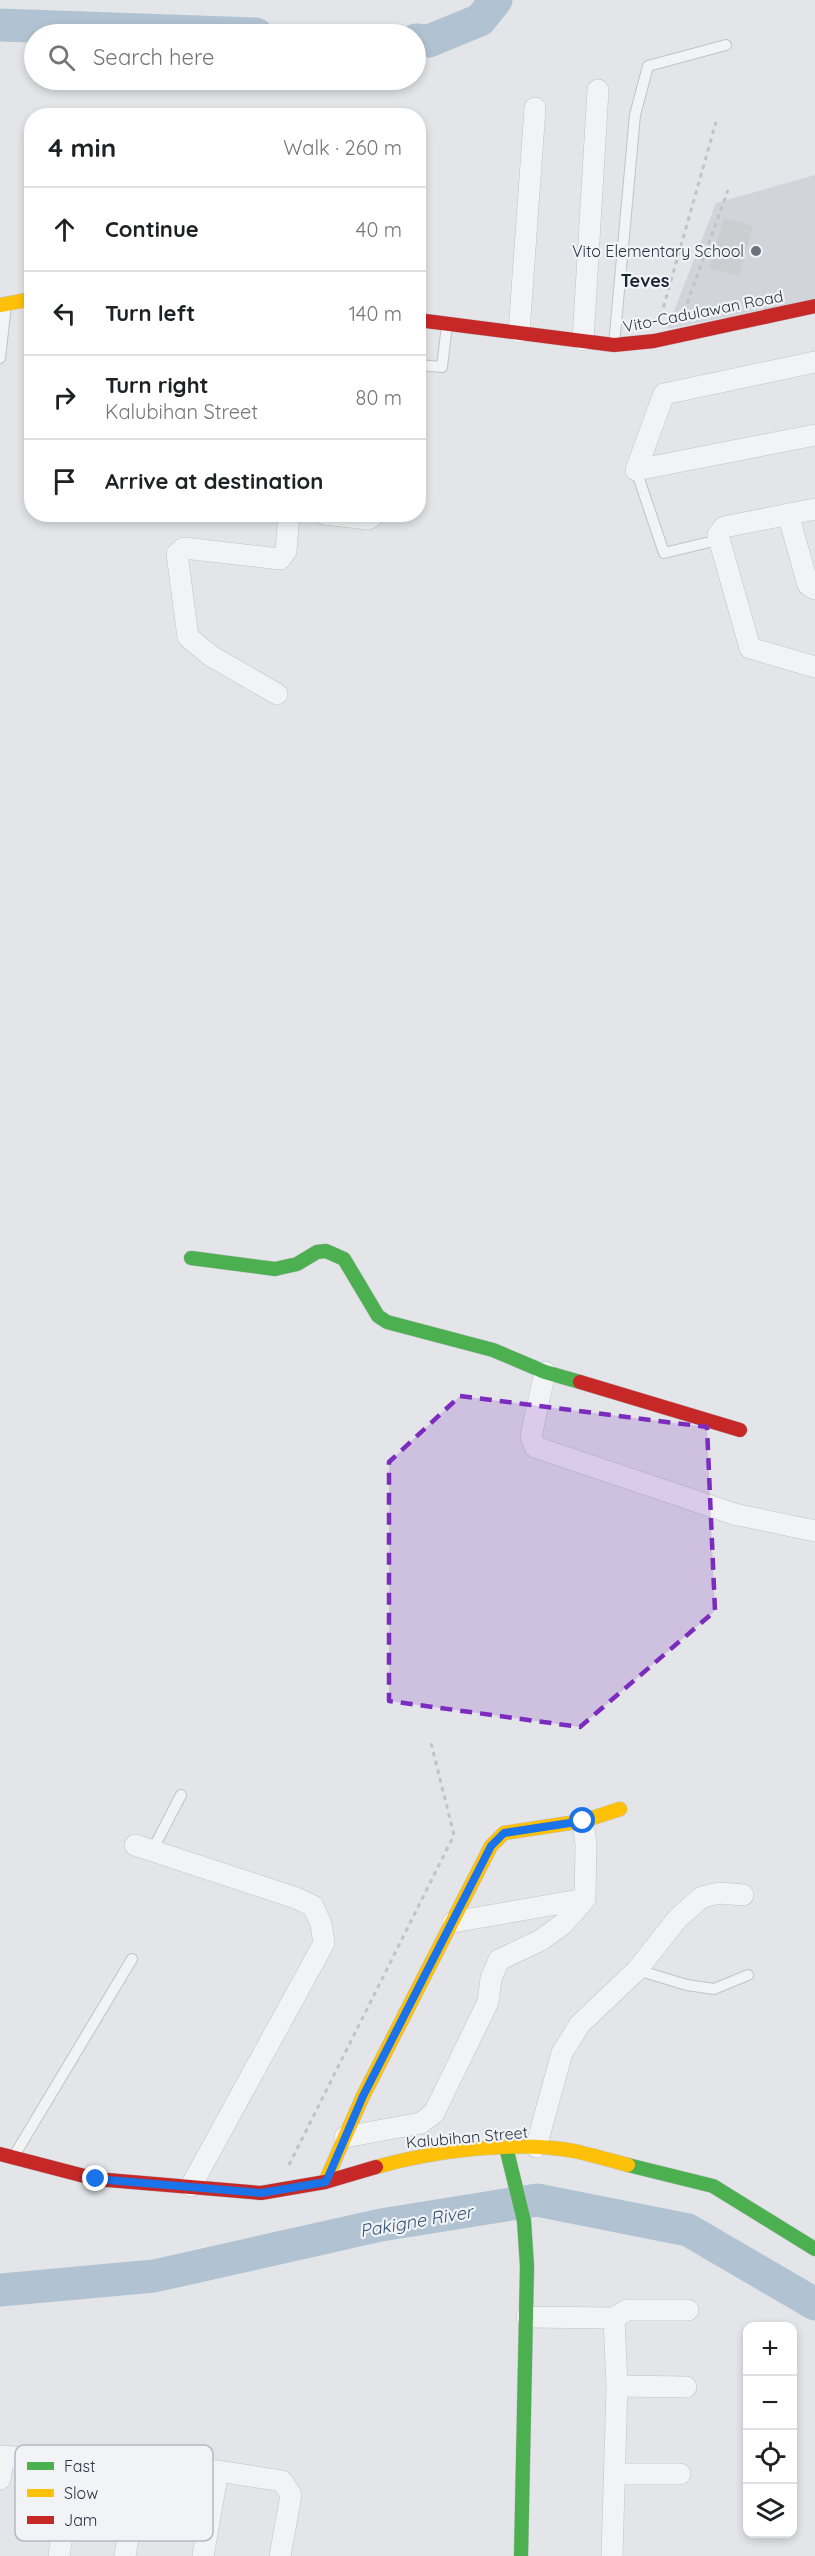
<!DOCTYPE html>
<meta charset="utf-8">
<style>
body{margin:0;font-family:Quicksand,sans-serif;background:#f6f6f6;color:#202124}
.controls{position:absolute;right:18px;bottom:18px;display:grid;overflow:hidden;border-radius:12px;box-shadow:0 3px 9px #0003}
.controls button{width:54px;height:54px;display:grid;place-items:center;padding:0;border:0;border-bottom:2px solid #e0e0e0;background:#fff;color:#202124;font:30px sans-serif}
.stop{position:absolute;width:18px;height:18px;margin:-14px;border:4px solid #1a73e8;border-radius:50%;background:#fff}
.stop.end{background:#1a73e8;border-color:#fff;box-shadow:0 2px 6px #0008}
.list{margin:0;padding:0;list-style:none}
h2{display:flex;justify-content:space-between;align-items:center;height:78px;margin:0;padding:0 24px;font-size:26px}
h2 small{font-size:20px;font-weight:400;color:#757577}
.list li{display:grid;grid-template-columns:39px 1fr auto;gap:18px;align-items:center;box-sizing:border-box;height:84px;padding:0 24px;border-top:2px solid #e0e0e0}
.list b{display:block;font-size:22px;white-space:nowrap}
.list p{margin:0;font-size:20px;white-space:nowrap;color:#757577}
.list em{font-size:20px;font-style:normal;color:#757577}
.icon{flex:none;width:33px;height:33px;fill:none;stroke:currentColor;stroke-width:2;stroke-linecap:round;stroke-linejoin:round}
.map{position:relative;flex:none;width:815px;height:2556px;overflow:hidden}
.search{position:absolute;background:#fff;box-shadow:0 3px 9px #0003;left:24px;top:24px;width:402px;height:66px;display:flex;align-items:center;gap:15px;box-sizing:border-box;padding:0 21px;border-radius:33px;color:#757577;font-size:22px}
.panel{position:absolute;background:#fff;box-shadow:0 3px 9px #0003;left:24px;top:108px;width:402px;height:414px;border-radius:24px}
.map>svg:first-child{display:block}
.built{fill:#d1d5db}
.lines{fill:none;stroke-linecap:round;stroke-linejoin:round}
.river{stroke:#b1c3d2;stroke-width:33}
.building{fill:#cbcdd0}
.lane-casing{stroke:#c1c3c6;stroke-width:12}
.street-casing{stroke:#c1c3c6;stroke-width:22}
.fast-casing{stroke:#c1c3c6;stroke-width:15}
.slow-casing{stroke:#c1c3c6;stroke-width:15}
.jam-casing{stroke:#c1c3c6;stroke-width:15}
.path{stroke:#c2c3c8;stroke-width:3;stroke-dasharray:4.5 4.5;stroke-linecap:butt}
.lane{stroke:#f2f3f5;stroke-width:10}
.street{stroke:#f2f3f5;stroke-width:21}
.fast{stroke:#4caf50;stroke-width:14}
.slow{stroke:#ffc107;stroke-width:14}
.jam{stroke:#c62828;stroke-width:14}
.route{stroke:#1a73e8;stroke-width:8}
.marked{fill:#7b2cbf;fill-opacity:0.2;stroke:#7b2cbf;stroke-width:4.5;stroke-dasharray:12 8;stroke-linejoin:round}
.poi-dot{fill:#6a717b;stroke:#f1f3f7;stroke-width:2}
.labels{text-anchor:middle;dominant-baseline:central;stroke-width:4.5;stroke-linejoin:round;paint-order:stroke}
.poi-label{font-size:16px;fill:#293341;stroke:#f1f3f7;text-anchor:end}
.street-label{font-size:16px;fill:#293341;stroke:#f1f3f7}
.neighbourhood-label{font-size:18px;font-weight:bold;fill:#1c2432;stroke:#f1f3f7}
.water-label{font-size:18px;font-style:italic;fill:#345375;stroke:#f1f3f7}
.key{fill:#f1f3f7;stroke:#b5b9c0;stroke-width:1.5}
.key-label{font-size:16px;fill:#293341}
</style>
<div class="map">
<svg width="815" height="2556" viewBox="0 0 815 2556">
<rect width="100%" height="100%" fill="#e3e5e8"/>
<path class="built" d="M815,175v124l-148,30 49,-126z"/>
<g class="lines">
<path class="river" d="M0,25l256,9
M416,40l13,1 51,-21 16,-20
M0,2290l154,-14 227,-51 156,-25 151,30 127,74"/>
</g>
<path class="building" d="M724,218l29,8 -14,50 -30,-8z"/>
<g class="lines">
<g class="lane-casing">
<path id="lane" d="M614,345l21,-230 13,-49 78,-21
M0,358l6,-53
M418,365l24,2 5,-42
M636,470l28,83 54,-13
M152,1851l29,-56
M637,1970l50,15 27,4 34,-14
M14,2156l118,-197"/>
</g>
<g class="street-casing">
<path id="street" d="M519,332l16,-224
M583,340l15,-250
M636,470l28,-76 151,-32
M636,470l179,-35
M815,509l-91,18 -6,8 32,113 65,19
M324,514l44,5 7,-5
M788,514l20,71 7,4
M277,694l-66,-38 -23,-19 -11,-83 7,-6 96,11 6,-8 3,-37
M545,1372l-14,64 4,11 199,67 81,17
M135,1845l161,53 17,8 8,18 3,19 -133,243
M453,1922l132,-23
M345,2137l76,-14 13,-10 54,-111 3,-24 8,-18 42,-20 22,-16 22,-25 1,-54 -3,-24
M536,2147l26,-94 18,-29 57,-54 41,-52 24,-21 17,-4 24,2
M527,2317l87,1 3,68 -5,170
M614,2318l13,-8h61
M617,2386l69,1
M0,2456l218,15 64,10 9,14 -11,61
M615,2474h65
M0,2479l4,-22
M59,2556l14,-95
M125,2556l15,-90
M203,2556l15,-85"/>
</g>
<g class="fast-casing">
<path id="fast" d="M191,1258l84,11 22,-5 20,-12 9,-1 18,8 34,57 9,6 106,28 52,22 35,10
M506,2147l18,74 3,45 -6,290
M628,2165l85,21 102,63"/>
</g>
<g class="slow-casing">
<path id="slow" d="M0,305l32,-6
M376,2167c57,-16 139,-27 198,-16 18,4 36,9 54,14
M325,2182l38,-86 128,-250 13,-13 79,-12 37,-12"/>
</g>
<g class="jam-casing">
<path id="jam" d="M418,320l196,25 40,-4 161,-35
M580,1382l160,48
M0,2154l96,25 165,14 64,-11 51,-15"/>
</g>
<path class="path" d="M684,312l44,-122
M661,316l55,-194
M289,2165l165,-330 -23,-92"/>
<use href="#lane" class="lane"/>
<use href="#street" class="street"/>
<use href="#fast" class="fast"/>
<use href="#slow" class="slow"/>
<use href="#jam" class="jam"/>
</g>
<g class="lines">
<path class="route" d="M96,2179l165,14 65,-11 37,-86 128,-250 13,-13 79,-12"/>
</g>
<path class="marked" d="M460,1396l247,31 8,184 -135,116 -191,-26v-239z"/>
<circle class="poi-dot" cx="756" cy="251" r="6"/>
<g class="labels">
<g class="poi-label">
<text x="744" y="251">Vito Elementary School</text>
</g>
<g class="street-label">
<text transform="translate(703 311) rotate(-11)">Vito-Cadulawan Road</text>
<text transform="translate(467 2137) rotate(-5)">Kalubihan Street</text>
</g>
<g class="neighbourhood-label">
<text x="645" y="280">Teves</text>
</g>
<g class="water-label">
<text transform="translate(416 2221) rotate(-10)">Pakigne River</text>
</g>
</g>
<rect x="15" y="2445" width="198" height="96" rx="9" class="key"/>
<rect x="27" y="2462" width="27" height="8" fill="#4caf50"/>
<rect x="27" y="2489" width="27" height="8" fill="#ffc107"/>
<rect x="27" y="2516" width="27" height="8" fill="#c62828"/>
<g class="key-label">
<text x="64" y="2472">Fast</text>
<text x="64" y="2499">Slow</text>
<text x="64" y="2526">Jam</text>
</g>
</svg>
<div class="controls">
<button>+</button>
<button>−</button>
<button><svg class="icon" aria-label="locate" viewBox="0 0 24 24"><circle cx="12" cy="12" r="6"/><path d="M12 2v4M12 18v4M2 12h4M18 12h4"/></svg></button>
<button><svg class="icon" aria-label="layers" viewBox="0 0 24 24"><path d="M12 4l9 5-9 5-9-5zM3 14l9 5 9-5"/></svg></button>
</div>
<div class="stop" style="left:583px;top:1821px"></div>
<div class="stop end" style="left:96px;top:2179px"></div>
<div class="search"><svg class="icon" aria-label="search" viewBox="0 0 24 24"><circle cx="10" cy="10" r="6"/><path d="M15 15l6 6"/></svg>Search here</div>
<section class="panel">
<h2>4 min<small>Walk · 260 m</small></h2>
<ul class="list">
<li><svg class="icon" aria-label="ahead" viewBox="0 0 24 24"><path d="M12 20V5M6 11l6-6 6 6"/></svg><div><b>Continue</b></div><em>40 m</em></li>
<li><svg class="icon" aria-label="left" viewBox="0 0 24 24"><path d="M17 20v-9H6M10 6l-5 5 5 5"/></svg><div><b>Turn left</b></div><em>140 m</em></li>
<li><svg class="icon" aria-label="right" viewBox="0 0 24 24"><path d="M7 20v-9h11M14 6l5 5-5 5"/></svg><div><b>Turn right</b><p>Kalubihan Street</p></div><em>80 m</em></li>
<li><svg class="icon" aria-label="arrive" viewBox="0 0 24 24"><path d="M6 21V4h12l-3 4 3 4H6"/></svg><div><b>Arrive at destination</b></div></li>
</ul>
</section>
</div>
